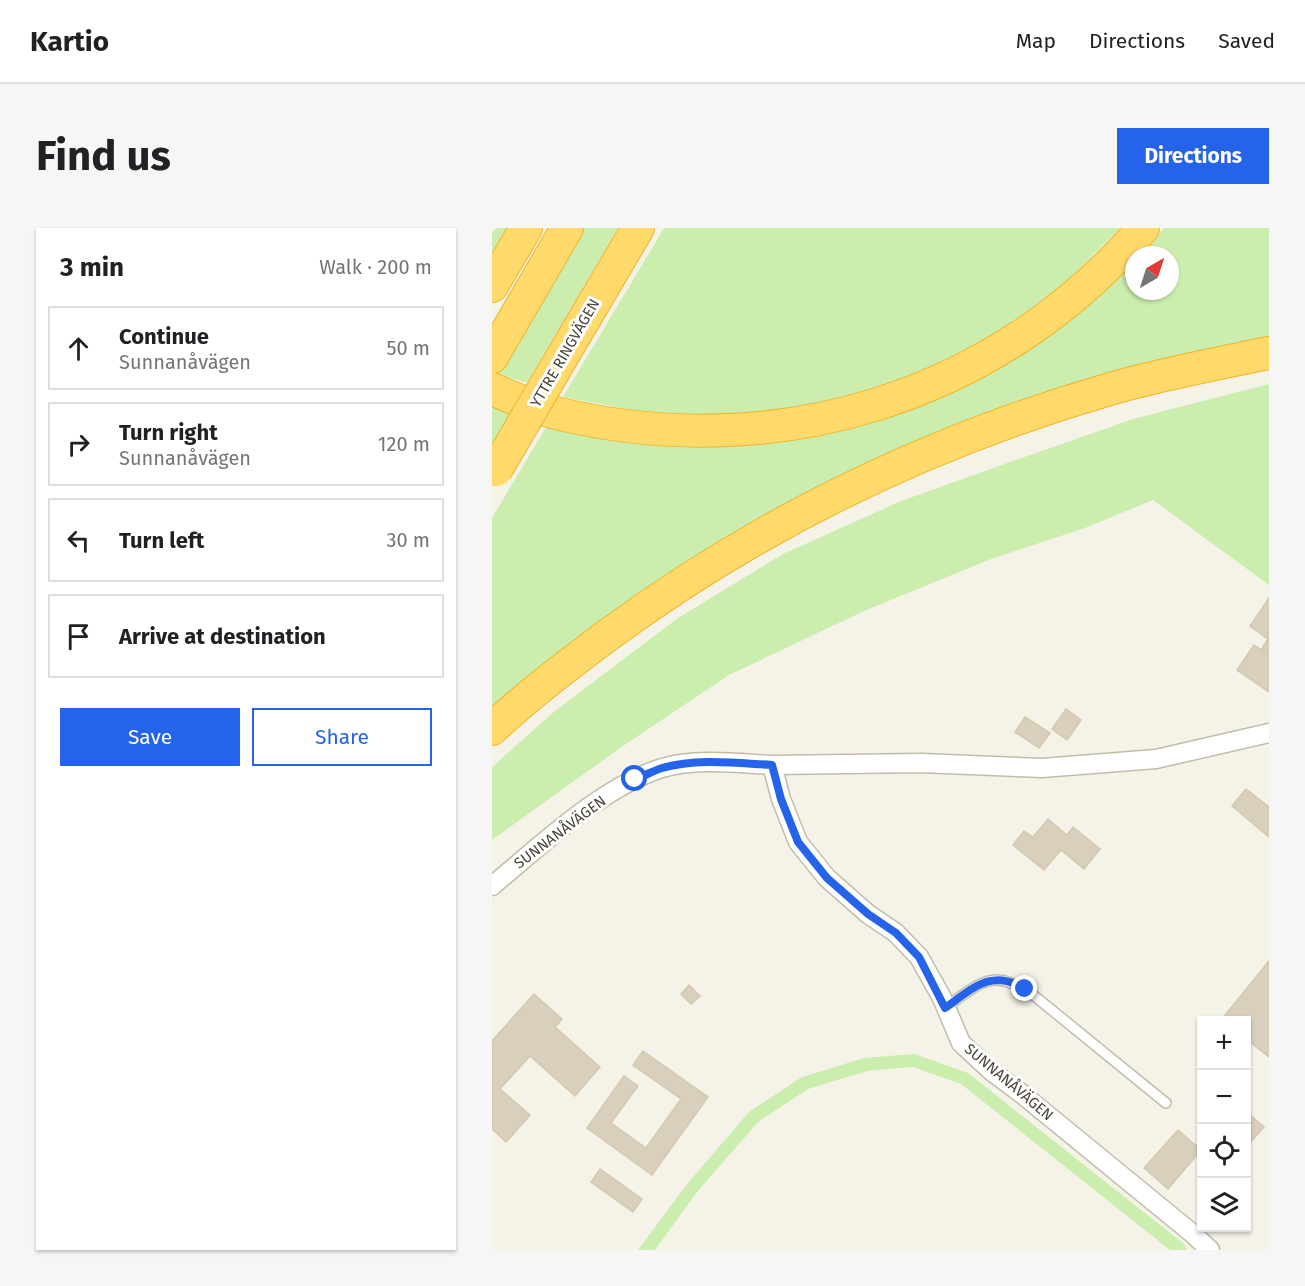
<!DOCTYPE html>
<meta charset="utf-8">
<style>
body{margin:0;font-family:"Fira Sans",sans-serif;background:#f6f6f6;color:#202124}
.controls{position:absolute;right:18px;bottom:18px;display:grid;overflow:hidden;border-radius:0px;box-shadow:0 2px 4px #0004}
.controls button{width:54px;height:54px;display:grid;place-items:center;padding:0;border:0;border-bottom:2px solid #e0e0e0;background:#fff;color:#202124;font:30px sans-serif}
.compass{position:absolute;left:633px;top:18px;width:54px;height:54px;border-radius:50%;background:#fff;box-shadow:0 2px 4px #0004;rotate:39deg}
.stop{position:absolute;width:18px;height:18px;margin:-14px;border:4px solid #2563eb;border-radius:50%;background:#fff}
.stop.end{background:#2563eb;border-color:#fff;box-shadow:0 2px 6px #0008}
.list{margin:0;padding:0;list-style:none}
h2{display:flex;justify-content:space-between;align-items:center;height:78px;margin:0;padding:0 24px;font-size:26px}
h2 small{font-size:20px;font-weight:400;color:#757577}
.list li{display:grid;grid-template-columns:39px 1fr auto;gap:18px;align-items:center;box-sizing:border-box;height:84px;margin:0 12px 12px;padding:0 12px;border:2px solid #e0e0e0;border-radius:0px}
.list b{display:block;font-size:22px;white-space:nowrap}
.list p{margin:0;font-size:20px;white-space:nowrap;color:#757577}
.list em{font-size:20px;font-style:normal;color:#757577}
.actions{display:flex;gap:12px;padding:18px 24px}
.actions a{flex:1;padding:14px 0;border:2px solid #2563eb;border-radius:0px;text-align:center;font-size:21px;color:#2563eb}
.actions .main{background:#2563eb;color:#fff}
.icon{flex:none;width:33px;height:33px;fill:none;stroke:currentColor;stroke-width:2;stroke-linecap:round;stroke-linejoin:round}
.map{position:relative;flex:none;width:777px;height:1022px;overflow:hidden;border-radius:0px}
header{display:flex;align-items:center;gap:36px;box-sizing:border-box;height:84px;padding:0 30px;background:#fff;border-bottom:2px solid #e0e0e0}
header strong{font-size:28px}
nav{display:flex;gap:33px;margin-inline-start:auto;font-size:21px}
.intro{display:flex;align-items:center;justify-content:space-between;box-sizing:border-box;height:144px;padding:0 36px}
h1{margin:0;font-size:42px}
.button{padding:15px 27px;border-radius:0px;background:#2563eb;color:#fff;font-size:21px;font-weight:700}
main{display:flex;gap:36px;padding:0 36px}
aside{flex:1;background:#fff;border-radius:0px;box-shadow:0 2px 4px #0004}
.map>svg:first-child{display:block}
.green{fill:#cbedae}
.building{fill:#d8d0bd;stroke:#d4c8af;stroke-width:1.5}
.lines{fill:none;stroke-linecap:round;stroke-linejoin:round}
.service-casing{stroke:#c2bcaa;stroke-width:12}
.minor-casing{stroke:#c2bcaa;stroke-width:21}
.motorway-casing{stroke:#ebb52c;stroke-width:34}
.service{stroke:#fff;stroke-width:9}
.minor{stroke:#fff;stroke-width:18}
.motorway{stroke:#ffd96a;stroke-width:32}
.motorway-bridge-casing{stroke:#ebb52c;stroke-width:34;stroke-linecap:butt}
.motorway-bridge{stroke:#ffd96a;stroke-width:32}
.route{stroke:#2563eb;stroke-width:8}
.labels{text-anchor:middle;dominant-baseline:central;stroke-width:6;stroke-linejoin:round;paint-order:stroke}
.street-label{font-size:15px;fill:#4a4436;stroke:#fff}
</style>
<header>
<strong>Kartio</strong>
<nav><a>Map</a><a>Directions</a><a>Saved</a></nav>
</header>
<div class="intro"><h1>Find us</h1><a class="button">Directions</a></div>
<main>
<aside>
<h2>3 min<small>Walk · 200 m</small></h2>
<ul class="list">
<li><svg class="icon" aria-label="ahead" viewBox="0 0 24 24"><path d="M12 20V5M6 11l6-6 6 6"/></svg><div><b>Continue</b><p>Sunnanåvägen</p></div><em>50 m</em></li>
<li><svg class="icon" aria-label="right" viewBox="0 0 24 24"><path d="M7 20v-9h11M14 6l5 5-5 5"/></svg><div><b>Turn right</b><p>Sunnanåvägen</p></div><em>120 m</em></li>
<li><svg class="icon" aria-label="left" viewBox="0 0 24 24"><path d="M17 20v-9H6M10 6l-5 5 5 5"/></svg><div><b>Turn left</b></div><em>30 m</em></li>
<li><svg class="icon" aria-label="arrive" viewBox="0 0 24 24"><path d="M6 21V4h12l-3 4 3 4H6"/></svg><div><b>Arrive at destination</b></div></li>
</ul>
<div class="actions"><a class="main">Save</a><a>Share</a></div>
</aside>
<div class="map">
<svg width="777" height="1022" viewBox="0 0 777 1022">
<rect width="100%" height="100%" fill="#f5f3e8"/>
<path class="green" d="M5,0h18l-23,38v-34z
M91,0h35l-91,155 -29,-10z
M172,0h456l-56,56 -69,50 -84,43 -49,16 -50,13 -88,9h-43l-37,-3 -81,-15z
M672,0h105v112l-314,89 -463,285v-196l57,-96c41,5 81,10 122,15 19,2 39,7 59,7 22,1 46,-3 68,-6 128,-19 247,-82 336,-177v30h36v-36h-31z
M777,156v201l-116,-85 -68,28 -94,31 -127,52 -135,64 -109,73 -128,92v-73l63,-56 123,-93 105,-64 118,-53 109,-39 123,-43z
M0,174l20,8 -20,35z
M422,826l54,19 216,171 3,6h-17l-209,-166 -48,-17 -46,4 -59,18 -50,33 -61,70 -42,58h-17l49,-66 62,-72 53,-35 62,-19z"/>
<path class="building" d="M777,370v33l-4,6 -15,-11z
M777,403v24l-8,-5 7,-11 -3,-2z
M762,417l15,10v37l-32,-22z
M574,481l15,11 -14,20 -15,-11z
M533,489l25,16 -11,15 -24,-16z
M754,561l23,18v30l-37,-31z
M556,591l19,16 6,-8 27,22 -16,20 -23,-19 -17,20 -31,-25 11,-14 9,6z
M777,733v96l-23,-18v-19h-22l-2,-1z
M197,757l11,11 -9,8 -10,-10z
M42,766l28,25 -7,8 45,40 -25,29 -45,-40 -30,33 30,26 -24,27 -14,-13v-88z
M151,823l65,46 -56,78 -65,-47 37,-52 14,10 -27,37 35,25 35,-49 -48,-34z
M754,883l18,16 -18,20z
M686,902l23,20 -33,39 -24,-21z
M108,941l42,30 -9,13 -42,-30z"/>
<g class="lines">
<g class="service-casing">
<path id="service" d="M453,780c38,-28 50,-41 92,-10l129,105"/>
</g>
<g class="minor-casing">
<path id="minor" d="M0,658c48,-40 110,-99 170,-118 34,-10 74,-5 110,-3
M718,1022l-17,-16 -171,-140 -32,-24 -29,-27 -19,-45 -23,-41 -23,-24 -28,-19 -41,-36 -29,-36 -17,-43 -9,-34 149,-2 121,5 114,-9 113,-26"/>
</g>
<g class="motorway-casing">
<path id="motorway" d="M0,58l34,-58
M83,107l63,-107
M0,129l75,-129
M0,161c22,9 45,20 68,25 217,51 437,-16 583,-186
M0,501c36,-34 76,-64 116,-94 151,-111 322,-194 502,-246 52,-15 106,-25 159,-36"/>
</g>
<use href="#service" class="service"/>
<use href="#minor" class="minor"/>
<use href="#motorway" class="motorway"/>
<g class="motorway-bridge-casing">
<path id="motorway-bridge" d="M4,242l79,-135"/>
</g>
<use href="#motorway-bridge" class="motorway-bridge"/>
</g>
<g class="lines">
<path class="route" d="M143,551c9,-3 18,-8 27,-11 35,-10 74,-5 110,-3l9,34 17,43 29,36 41,36 28,19 23,24 26,51c28,-20 47,-40 80,-19"/>
</g>
<g class="labels">
<g class="street-label">
<text transform="translate(73 125) rotate(-60)">YTTRE RINGVÄGEN</text>
<text transform="translate(68 604) rotate(-37)">SUNNANÅVÄGEN</text>
<text transform="translate(517 854) rotate(40)">SUNNANÅVÄGEN</text>
</g>
</g>
</svg>
<div class="controls">
<button>+</button>
<button>−</button>
<button><svg class="icon" aria-label="locate" viewBox="0 0 24 24"><circle cx="12" cy="12" r="6"/><path d="M12 2v4M12 18v4M2 12h4M18 12h4"/></svg></button>
<button><svg class="icon" aria-label="layers" viewBox="0 0 24 24"><path d="M12 4l9 5-9 5-9-5zM3 14l9 5 9-5"/></svg></button>
</div>
<svg class="compass" viewBox="-18 -18 36 36"><path d="M0-13l5 13h-10z" fill="#e53935"/><path d="M0 13l5-13h-10z" fill="#757577"/></svg>
<div class="stop" style="left:143px;top:551px"></div>
<div class="stop end" style="left:533px;top:761px"></div>
</div>
</main>
